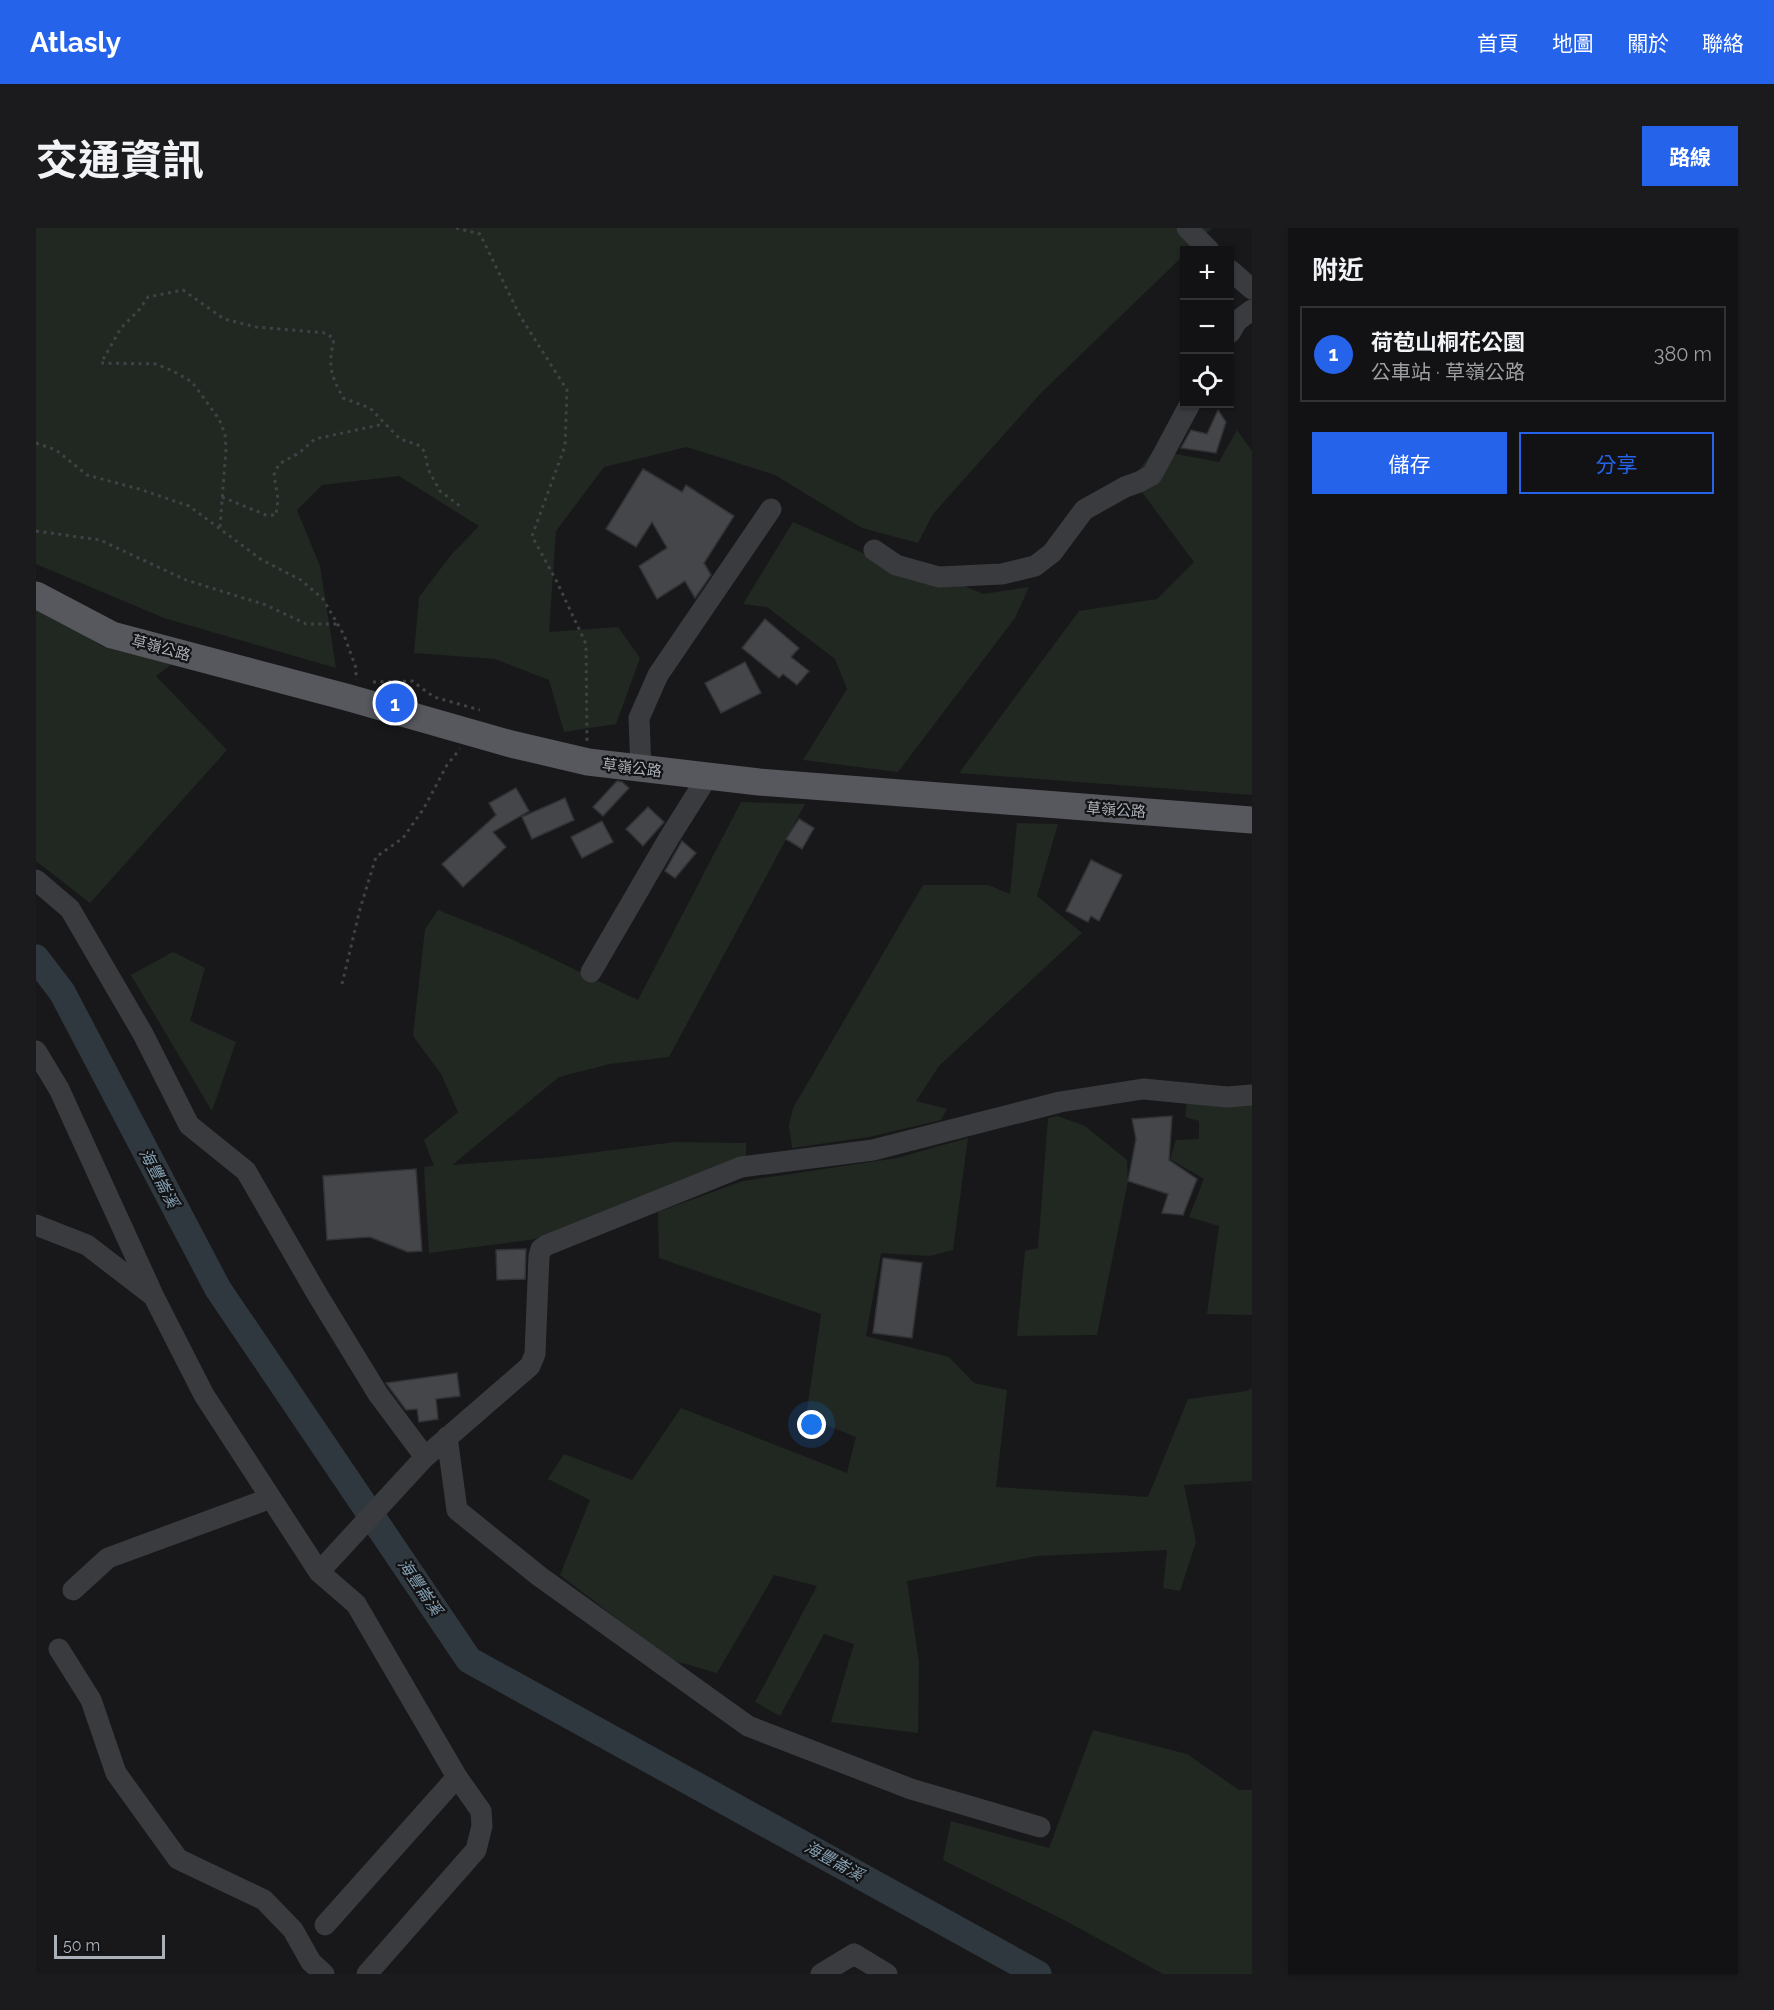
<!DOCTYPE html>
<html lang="zh-TW">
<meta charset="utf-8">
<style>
body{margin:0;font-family:Raleway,"Noto Sans TC",sans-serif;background:#1b1b1d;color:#f1f3f6}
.controls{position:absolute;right:18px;top:18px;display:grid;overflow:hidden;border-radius:0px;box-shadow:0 2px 4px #0004}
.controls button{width:54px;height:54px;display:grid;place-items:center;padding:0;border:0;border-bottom:2px solid #313234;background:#121214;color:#f1f3f6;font:30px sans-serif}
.scale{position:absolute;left:18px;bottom:15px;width:111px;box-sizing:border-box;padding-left:6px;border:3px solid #abb1b9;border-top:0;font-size:16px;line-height:21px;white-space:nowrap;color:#abb1b9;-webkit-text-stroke:4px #131315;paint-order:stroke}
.you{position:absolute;left:776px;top:1197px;width:21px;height:21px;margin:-15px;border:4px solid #fff;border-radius:50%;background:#1a73e8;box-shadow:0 0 0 9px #1a73e833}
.badge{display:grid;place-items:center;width:39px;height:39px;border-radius:50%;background:#2563eb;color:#fff;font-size:20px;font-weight:700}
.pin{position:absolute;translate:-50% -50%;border:3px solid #fff;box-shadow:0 2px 6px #0006}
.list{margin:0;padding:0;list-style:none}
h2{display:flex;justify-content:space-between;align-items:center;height:78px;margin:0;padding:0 24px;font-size:26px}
h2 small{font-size:20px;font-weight:400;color:#9c9ea0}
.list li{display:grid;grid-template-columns:39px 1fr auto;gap:18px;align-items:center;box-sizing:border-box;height:96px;margin:0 12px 12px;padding:0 12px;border:2px solid #313234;border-radius:0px}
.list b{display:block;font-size:22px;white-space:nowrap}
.list p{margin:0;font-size:20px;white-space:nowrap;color:#9c9ea0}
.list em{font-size:20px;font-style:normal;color:#9c9ea0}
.actions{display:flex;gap:12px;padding:18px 24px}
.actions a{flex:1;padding:14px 0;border:2px solid #2563eb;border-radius:0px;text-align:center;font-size:21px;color:#2563eb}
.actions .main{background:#2563eb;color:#fff}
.icon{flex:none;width:33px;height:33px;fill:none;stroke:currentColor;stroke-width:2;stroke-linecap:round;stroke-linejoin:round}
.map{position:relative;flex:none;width:1216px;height:1746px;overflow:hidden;border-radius:0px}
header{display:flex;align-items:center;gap:36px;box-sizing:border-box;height:84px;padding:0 30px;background:#2563eb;color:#fff}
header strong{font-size:28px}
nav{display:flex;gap:33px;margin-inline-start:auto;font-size:21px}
.intro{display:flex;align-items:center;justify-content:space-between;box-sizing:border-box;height:144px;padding:0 36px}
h1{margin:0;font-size:42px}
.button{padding:15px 27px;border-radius:0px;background:#2563eb;color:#fff;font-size:21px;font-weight:700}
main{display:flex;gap:36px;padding:0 36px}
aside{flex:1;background:#121214;border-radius:0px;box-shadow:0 2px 4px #0004}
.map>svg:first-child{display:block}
.green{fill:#202821}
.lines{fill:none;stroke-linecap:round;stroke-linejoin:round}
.river{stroke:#2f383e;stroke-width:27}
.building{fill:#45464a;stroke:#323336;stroke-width:1.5}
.path{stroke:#3f4246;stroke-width:3;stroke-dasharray:3 4.5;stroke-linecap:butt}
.minor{stroke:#393b3f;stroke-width:21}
.major{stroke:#56585e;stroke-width:27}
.labels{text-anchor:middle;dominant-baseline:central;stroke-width:4.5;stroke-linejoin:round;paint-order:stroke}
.street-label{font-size:15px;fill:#abb1b9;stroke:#131315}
.water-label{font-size:16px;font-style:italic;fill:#84a0b2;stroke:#131315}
</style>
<header>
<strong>Atlasly</strong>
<nav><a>首頁</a><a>地圖</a><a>關於</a><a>聯絡</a></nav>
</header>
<div class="intro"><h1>交通資訊</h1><a class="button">路線</a></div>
<main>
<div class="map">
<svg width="1216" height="1746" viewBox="0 0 1216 1746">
<rect width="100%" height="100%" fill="#18181a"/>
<path class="green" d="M0,0h1176l-23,22h-5v5l-143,138 -108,121 -15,29 -56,-15 -87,-53 -88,-28 -83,20 -48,64 -7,101 69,-5 22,31 -24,66 -52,8 -15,-52 -54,-21 -81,-6 5,-56 32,-42 28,-29 -80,-50 -77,9 -25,25 23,56 16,102 -172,-50 -128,-54z
M1201,202l15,21v344l-293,-22 120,-162 78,-12 37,-37 -62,-83 22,-29 65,12z
M757,294l72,32 82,24 36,16 46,-7 -14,31 -117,154 -95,-12 44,-71 -12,-30 -68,-52 -24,-3z
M0,376l66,42 70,18 -16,12 71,74 -137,153 -54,-42z
M705,574l64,2 -136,253 -59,7 -51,13 -107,88 106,-8 117,-15 71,1v13l-210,83 -107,14 -5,-86 10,-1 -10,-26 34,-28 -17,-38 -28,-38 12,-107 13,-19 78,31 122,59z
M981,595l41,1 -21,72 45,37 -143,133 -23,35 31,8 -6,11 -72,17 -77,11 -3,-23 4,-17 130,-223h65l22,9z
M137,724l32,16 -15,53 46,21 -24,69 -81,-136z
M1151,874l65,2v211l-45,-1 12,-88 -30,-9 15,-38 -34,-20 6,-19 23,-1v-18l-14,-4z
M1022,888l27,10 42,34 1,21 -31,154 -80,1 8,-85 13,-3 10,-130z
M932,910l-15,112 -24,6 -48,-3 -15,83 83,21 25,26 33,7 -11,97 152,10 40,-98 59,-8 5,-3v93l-68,4 12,57 -16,49 -17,-3 4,-38 -130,6 -130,25 12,81 -1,71 -87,-11 23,-78 -30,-10 -44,82 -25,-14 62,-116 -43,-11 -57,98 -46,-13 -111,-85 30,-75 -42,-21 16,-25 68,26 49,-72 166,65 9,-36 -50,-20 15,-103 -162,-56 -1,-46 85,-31 154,-23z
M1057,1502l94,24 52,36h13v184h-89l-99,-54 -121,-60 8,-39 98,27z"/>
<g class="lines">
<path class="river" d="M0,730l26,34 156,297 251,371 569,314"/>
</g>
<path class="building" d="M1182,182l8,12 -10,31 -35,-5 10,-18 16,4z
M607,241l39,23 4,-7 48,31 -30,47 7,12 -16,23 -10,-17 -28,18 -18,-33 28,-18 -15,-26 -16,25 -30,-18z
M729,391l34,29 -8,9 18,14 -12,14 -14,-11 -4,4 -37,-30z
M709,434l16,31 -40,20 -16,-30z
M581,553l5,1 7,6 -26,28 -10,-9z
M480,560l13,23 -36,21 13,15 -43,40 -21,-23 54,-49 -7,-12z
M529,570l9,22 -42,19 -10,-22z
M612,579l16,15 -21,24 -17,-17z
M763,591l15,9 -12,21 -16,-10z
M566,593l11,21 -31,16 -11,-21z
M646,613l14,12 -21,25 -10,-7z
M1055,632l31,15 -23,46 -8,-5 -3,6 -22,-11z
M1136,888l-3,44 28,19 -14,36 -21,-2 6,-19 -40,-13 8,-42 -4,-20z
M380,941l6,82 -14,1 -38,-15 -43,3 -4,-64z
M490,1021l-1,30 -28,1 -1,-30z
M847,1030l39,5 -10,75 -39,-5z
M421,1145l3,23 -24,3 2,20 -19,3 -2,-13 -11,1 -20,-27z"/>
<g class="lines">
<path class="path" d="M420,0l24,6 40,82 47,74 -2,56 -33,90 25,46 29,62 1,99
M0,215l20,7 31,25 52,14 50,17 73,54 39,20 22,19 21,36 12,33v12
M186,269l44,18h10l2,-16 -4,-24 5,-11 20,-11 16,-14 69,-15
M184,299l6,-78 -1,-15 -6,-15 -27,-37 -19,-11 -17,-7 -55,-1 20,-35 18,-18 9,-13 35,-7 41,29 32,8 70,6 8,6c-6,28 -4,34 9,59l27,10 30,31 18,6 7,7 3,17 12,22 20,15
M0,303l64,9 86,40 80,25 40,19h32
M337,454l39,-1 22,16 46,13
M306,756l18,-75 16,-52 27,-19 21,-30 23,-43 13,-16"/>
<path class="minor" d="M1151,0l22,22
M1194,42l22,19
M1194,105l7,-12 15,-11
M838,322l22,15 43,12 63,-3 33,-8 17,-13 32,-43 41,-23 14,-5 13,-7 38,-71
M605,542l-2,-52 19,-43 113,-166
M0,652l34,29 73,125 46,91 57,46 71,123 61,100 47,63
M555,744l78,-134 39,-62
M0,823l23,38 95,208 50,98 115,177 37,32 101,173 24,34 1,15 -6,24 -109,124
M0,997l51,20 65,50
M411,1209l10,73 82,66 209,150 163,63 129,38
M283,1344l106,-115 105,-91 5,-12 4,-98 2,-7 6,-4 194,-78 132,-17 187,-48 83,-13 84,8 25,-2
M37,1362l35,-32 163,-60
M23,1421l32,51 25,73 62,86 86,41 29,30 18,32 13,12
M289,1697l132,-148
M785,1746l33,-20 33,20"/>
<path class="major" d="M0,367l76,40 234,62 165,47 77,18 171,20 493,38"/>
</g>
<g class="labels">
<g class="street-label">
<text transform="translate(125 420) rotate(15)">草嶺公路</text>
<text transform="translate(596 540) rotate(7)">草嶺公路</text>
<text transform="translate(1080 582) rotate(4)">草嶺公路</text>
</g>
<g class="water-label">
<text transform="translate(123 950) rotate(62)">海豐崙溪</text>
<text transform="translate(384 1359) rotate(56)">海豐崙溪</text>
<text transform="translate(798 1633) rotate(29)">海豐崙溪</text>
</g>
</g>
</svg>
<div class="controls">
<button>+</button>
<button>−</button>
<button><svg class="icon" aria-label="locate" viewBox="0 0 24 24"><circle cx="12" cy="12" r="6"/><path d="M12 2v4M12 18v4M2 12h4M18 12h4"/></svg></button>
</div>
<div class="scale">50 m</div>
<div class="you"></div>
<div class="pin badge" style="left:359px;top:475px">1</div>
</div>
<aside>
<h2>附近<small></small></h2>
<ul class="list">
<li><span class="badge">1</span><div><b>荷苞山桐花公園</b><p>公車站 · 草嶺公路</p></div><em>380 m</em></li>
</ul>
<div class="actions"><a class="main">儲存</a><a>分享</a></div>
</aside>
</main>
